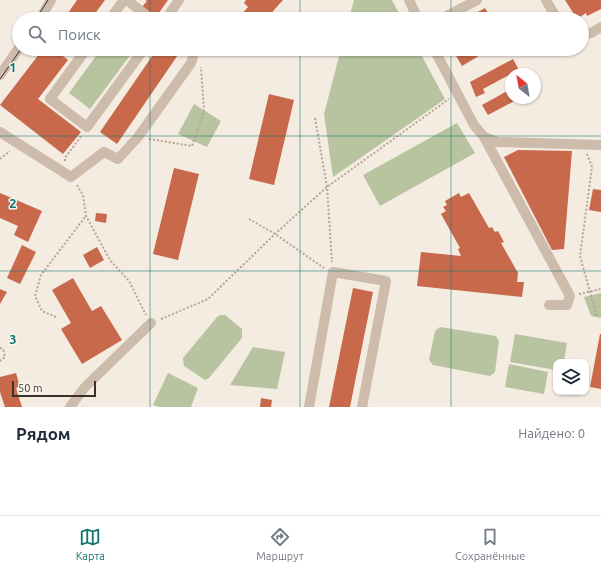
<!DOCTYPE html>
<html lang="ru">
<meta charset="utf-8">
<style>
body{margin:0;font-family:Ubuntu,sans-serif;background:#f2f2f3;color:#1f2937}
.controls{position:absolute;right:12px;bottom:12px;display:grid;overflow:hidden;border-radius:8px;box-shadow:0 1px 3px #0004}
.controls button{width:36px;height:36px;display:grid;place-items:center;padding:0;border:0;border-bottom:1px solid #e0e1e3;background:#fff;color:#1f2937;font:20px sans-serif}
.compass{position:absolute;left:505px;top:68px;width:36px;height:36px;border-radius:50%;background:#fff;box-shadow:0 1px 3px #0004;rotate:329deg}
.scale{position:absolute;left:12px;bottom:10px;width:84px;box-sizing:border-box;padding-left:4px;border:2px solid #3b302b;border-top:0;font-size:11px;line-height:14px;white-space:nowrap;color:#3b302b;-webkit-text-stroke:3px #fbf5ee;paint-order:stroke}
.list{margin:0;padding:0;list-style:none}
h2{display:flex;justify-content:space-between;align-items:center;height:52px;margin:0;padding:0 16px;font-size:17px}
h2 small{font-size:13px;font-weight:400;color:#747a83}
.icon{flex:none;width:22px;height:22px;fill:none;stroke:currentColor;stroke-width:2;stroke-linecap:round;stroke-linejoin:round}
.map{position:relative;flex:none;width:601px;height:407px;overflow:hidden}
.search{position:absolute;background:#fff;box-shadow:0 1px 3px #0004;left:12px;right:12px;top:12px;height:44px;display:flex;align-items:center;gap:10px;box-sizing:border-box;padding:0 14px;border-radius:22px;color:#747a83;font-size:15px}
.sheet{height:108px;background:#fff}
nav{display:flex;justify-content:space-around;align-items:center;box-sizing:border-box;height:56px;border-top:1px solid #e0e1e3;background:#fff;font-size:11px;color:#747a83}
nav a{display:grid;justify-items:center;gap:2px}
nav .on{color:#0f766e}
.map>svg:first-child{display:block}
.green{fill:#b8c4a0}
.building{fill:#c8694b}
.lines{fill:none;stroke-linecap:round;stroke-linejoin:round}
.path{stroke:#b9a596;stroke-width:2;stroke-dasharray:2 2;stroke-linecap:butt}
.minor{stroke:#cdbbac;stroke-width:10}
.tram{stroke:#3b302b;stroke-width:1}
.grid{fill:none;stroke:#0f766e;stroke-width:1;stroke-opacity:0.55}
.grid-label{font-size:13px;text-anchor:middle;font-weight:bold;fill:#0f766e;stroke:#fbf5ee;stroke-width:3;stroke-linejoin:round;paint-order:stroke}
</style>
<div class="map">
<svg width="601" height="407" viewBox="0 0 601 407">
<rect width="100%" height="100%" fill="#f4ebe1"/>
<path class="green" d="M354,0h38l10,19h-53z
M101,49h34l-45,60 -21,-16z
M341,49h77l27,50 -112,78 -9,-63z
M194,104l27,17 -14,26 -29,-13z
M457,123l18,30 -95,53 -17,-31z
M601,293v25l-10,-2 -7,-19z
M220,315h5l17,14v9l-33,40 -4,2 -21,-14 -1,-8 34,-41z
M440,327l56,9 3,5 -4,31 -5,4 -57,-11 -4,-5 6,-29z
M515,334l52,9 -3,19h-8v8l-46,-8z
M253,347l32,5 -8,37 -47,-4z
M509,364l39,8 -4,22 -39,-7z
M168,373l30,15 -7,19h-32l-6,-2z"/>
<path class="building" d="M77,0h28l-14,19h-21l-4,-3z
M145,0h23l-12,17 -14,-10 5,-6z
M246,0h37l-17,19h-29l11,-12 -4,-4z
M565,0h36v9l-14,7 -1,-3 -9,6z
M485,8l7,11h-12l-4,-6z
M43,49h11l14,11 -30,39 43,33 -18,22 -63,-49z
M157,49h25l-65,95 -17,-12z
M452,49h27l3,5 -20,12z
M495,49h15l-11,6z
M526,49h18l-2,6z
M513,59l6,11 -1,1 1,2 -8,1 -28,15 2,4 -9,4 -6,-15z
M511,89v9h9l-32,17 -6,-10z
M269,94l25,6 -20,85 -25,-6z
M518,150l54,1 -8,98 -12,1 -48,-93z
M174,168l25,6 -21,86 -25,-6z
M593,189l8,1v22l-12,-2z
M0,193l42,18 -14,31 -14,-7 4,-9 -18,-8z
M459,193l2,4 8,-4 20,35 3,-1 3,5 3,-1 6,11 -3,1 17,30 -1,9h7l-2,15 -105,-11 4,-34 40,4 -3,-7 2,-1 -19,-34 5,-3 -3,-4 4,-2 -2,-4z
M96,213l11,1 -1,9 -11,-2z
M22,245l14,7 -16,32 -13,-6z
M97,247l7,13 -14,8 -7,-13z
M73,278l19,33 9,-5 21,34 -40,24 -21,-35 10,-6 -19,-33z
M353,288l20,4 -23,115h-21z
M0,289l7,3 -7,12z
M600,334h1v55l-11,-2z
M16,373l4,14 -4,1 6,19h-17l-5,-15v-15z
M261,398l11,2 -1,7h-11z"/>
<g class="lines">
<path class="path" d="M15,38l4,-6
M315,118l12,69 5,75
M149,139l43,7 12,-35 -3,-44
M587,154l5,13 -12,89 17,61
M0,159l10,-8
M65,161v-3l17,-23
M77,185l6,10 3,21 24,44 19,21 17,34
M249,219l26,15 49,34
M579,294l22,-5
M56,317l-14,-6 -7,-15 6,-21 44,-58
M161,319l47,-20 67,-65 52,-47 122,-88
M0,348l3,1 2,8 -5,4"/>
<path class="minor" d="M127,0l24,19
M409,0l9,19
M546,0l11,19
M40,19l11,-19
M110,19l14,-19
M166,19l13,-19
M441,19l36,-19
M582,34l9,-1 10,-6
M434,49l40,76 10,12 86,159 -3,9h-18
M85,51l-35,48 37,28 57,-78
M0,75l19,-27
M0,132l71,45 33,-25 14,7 20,-22 53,-74 4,-13
M484,137l14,5 103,3
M70,407l15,-20 66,-64
M309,407l24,-135 53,9 -24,126"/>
<path class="tram" d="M36,19l12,-19
M0,79l21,-30"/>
</g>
<path class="grid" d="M150,0v19M300,0v19M451,0v19M150,49v358M300,49v358M451,49v358M0,136h601M0,271h601"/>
<g class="grid-label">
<text x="13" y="72">1</text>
<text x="13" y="208">2</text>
<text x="13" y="344">3</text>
</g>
</svg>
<div class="controls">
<button><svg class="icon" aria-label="layers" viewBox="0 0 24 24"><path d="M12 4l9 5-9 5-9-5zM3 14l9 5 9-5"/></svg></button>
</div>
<svg class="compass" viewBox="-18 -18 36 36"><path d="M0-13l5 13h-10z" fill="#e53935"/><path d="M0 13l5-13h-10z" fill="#747a83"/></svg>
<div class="scale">50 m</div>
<div class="search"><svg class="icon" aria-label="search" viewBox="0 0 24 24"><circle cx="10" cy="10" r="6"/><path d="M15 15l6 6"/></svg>Поиск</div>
</div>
<section class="sheet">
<h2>Рядом<small>Найдено: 0</small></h2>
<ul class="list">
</ul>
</section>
<nav>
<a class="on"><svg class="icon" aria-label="map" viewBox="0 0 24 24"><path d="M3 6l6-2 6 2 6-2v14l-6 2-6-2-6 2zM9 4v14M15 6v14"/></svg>Карта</a>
<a><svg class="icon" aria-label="directions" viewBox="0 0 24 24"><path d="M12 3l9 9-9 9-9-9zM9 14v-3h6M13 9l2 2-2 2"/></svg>Маршрут</a>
<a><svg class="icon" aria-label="saved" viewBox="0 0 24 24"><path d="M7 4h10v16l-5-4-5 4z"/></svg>Сохранённые</a>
</nav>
